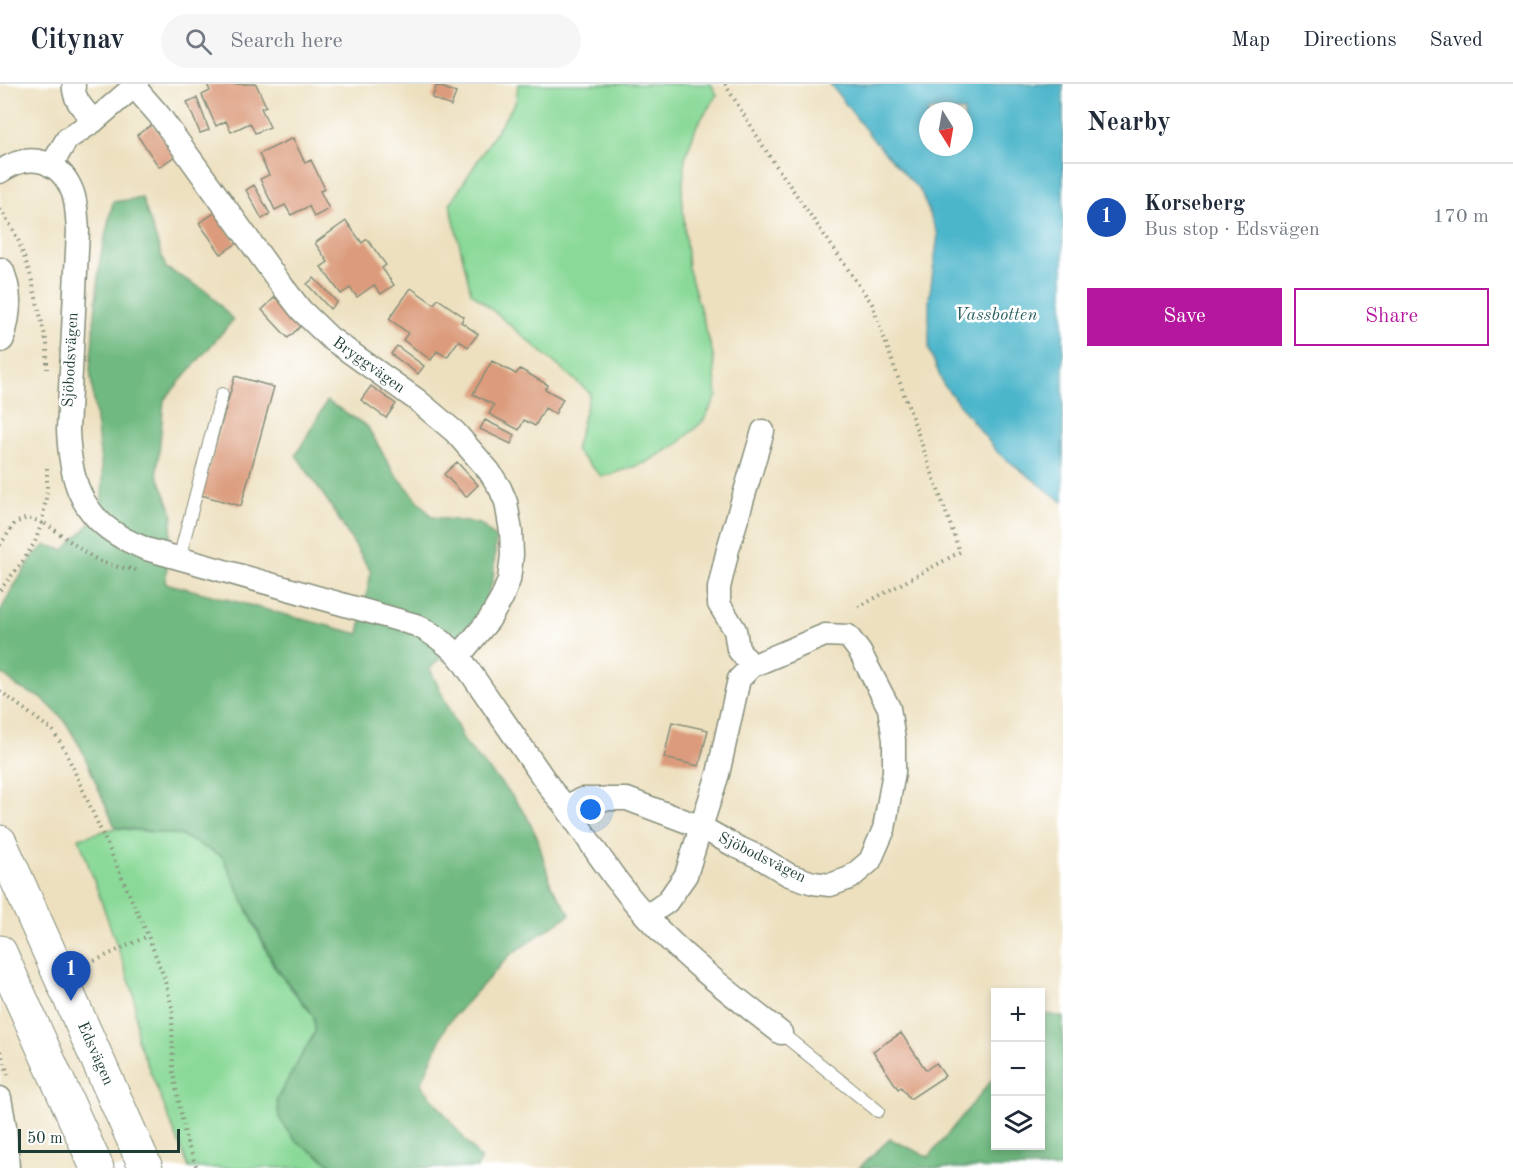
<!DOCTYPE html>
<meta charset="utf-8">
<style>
body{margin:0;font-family:"Old Standard TT",serif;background:#f6f6f7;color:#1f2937}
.controls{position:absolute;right:18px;bottom:18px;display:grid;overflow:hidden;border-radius:0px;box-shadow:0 3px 9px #0003}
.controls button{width:54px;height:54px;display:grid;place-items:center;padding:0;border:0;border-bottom:2px solid #e0e1e3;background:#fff;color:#1f2937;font:30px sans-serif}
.compass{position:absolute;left:919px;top:18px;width:54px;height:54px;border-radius:50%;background:#fff;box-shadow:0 3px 9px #0003;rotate:169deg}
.scale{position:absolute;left:18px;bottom:15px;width:162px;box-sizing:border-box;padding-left:6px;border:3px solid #1f3d34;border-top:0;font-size:16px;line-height:21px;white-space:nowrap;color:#1f3d34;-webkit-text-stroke:4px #fff;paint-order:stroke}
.you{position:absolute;left:591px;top:726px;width:21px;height:21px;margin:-15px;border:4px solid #fff;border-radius:50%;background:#1a73e8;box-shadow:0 0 0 9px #1a73e833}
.badge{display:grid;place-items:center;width:39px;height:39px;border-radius:50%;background:#b5179e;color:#fff;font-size:20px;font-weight:700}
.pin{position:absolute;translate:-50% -50px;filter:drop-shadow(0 2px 3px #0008)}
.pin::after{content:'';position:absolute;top:32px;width:21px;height:18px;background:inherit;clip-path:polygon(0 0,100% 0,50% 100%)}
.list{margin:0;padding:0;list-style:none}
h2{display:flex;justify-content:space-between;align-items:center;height:78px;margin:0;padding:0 24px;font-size:26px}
h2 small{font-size:20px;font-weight:400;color:#747a83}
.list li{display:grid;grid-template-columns:39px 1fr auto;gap:18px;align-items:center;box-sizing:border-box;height:108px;padding:0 24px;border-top:2px solid #e0e1e3}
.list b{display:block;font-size:22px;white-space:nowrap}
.list p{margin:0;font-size:20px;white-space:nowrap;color:#747a83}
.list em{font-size:20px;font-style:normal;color:#747a83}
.actions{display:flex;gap:12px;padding:18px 24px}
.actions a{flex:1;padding:14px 0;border:2px solid #b5179e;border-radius:0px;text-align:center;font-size:21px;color:#b5179e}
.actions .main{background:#b5179e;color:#fff}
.icon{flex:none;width:33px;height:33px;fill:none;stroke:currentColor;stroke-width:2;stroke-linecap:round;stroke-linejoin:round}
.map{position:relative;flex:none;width:1063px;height:1084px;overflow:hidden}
header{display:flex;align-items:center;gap:36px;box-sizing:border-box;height:84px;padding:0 30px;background:#fff;border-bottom:2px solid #e0e1e3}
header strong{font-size:28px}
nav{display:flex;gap:33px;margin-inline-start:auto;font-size:21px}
.search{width:420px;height:54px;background:#f6f6f7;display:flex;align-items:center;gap:15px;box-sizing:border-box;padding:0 21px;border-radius:33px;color:#747a83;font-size:22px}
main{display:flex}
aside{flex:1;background:#fff}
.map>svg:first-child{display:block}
.green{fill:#8ad998;stroke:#548b66;stroke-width:1.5}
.forest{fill:#6fb980;stroke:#477b5a;stroke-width:1.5}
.water{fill:#4cb5ca;stroke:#36797f;stroke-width:1.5;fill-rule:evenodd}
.building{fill:#db9b7b}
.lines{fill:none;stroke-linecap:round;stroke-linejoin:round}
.service-casing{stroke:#868e7a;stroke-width:14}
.minor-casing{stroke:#868e7a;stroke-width:25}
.tertiary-casing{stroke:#868e7a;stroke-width:31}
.secondary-casing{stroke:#868e7a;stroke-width:35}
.path{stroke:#868e7a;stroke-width:4;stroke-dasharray:1.5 4.5;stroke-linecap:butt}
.service{stroke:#fff;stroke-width:12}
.minor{stroke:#fff;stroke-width:22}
.tertiary{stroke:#fff;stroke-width:28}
.secondary{stroke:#fff;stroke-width:33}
.labels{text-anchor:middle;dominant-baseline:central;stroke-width:5;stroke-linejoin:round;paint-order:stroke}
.street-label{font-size:16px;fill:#1f3d34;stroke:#fff}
.water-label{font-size:18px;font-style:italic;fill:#2c6161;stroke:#fff}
</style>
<header>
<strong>Citynav</strong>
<div class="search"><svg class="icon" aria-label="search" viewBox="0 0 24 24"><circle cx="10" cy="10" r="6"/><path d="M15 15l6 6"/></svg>Search here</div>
<nav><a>Map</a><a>Directions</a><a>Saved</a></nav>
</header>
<main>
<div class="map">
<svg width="1063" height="1084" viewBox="0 0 1063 1084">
<rect width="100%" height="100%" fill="#fff"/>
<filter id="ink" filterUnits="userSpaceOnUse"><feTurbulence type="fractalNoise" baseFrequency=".0167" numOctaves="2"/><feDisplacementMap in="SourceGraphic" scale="12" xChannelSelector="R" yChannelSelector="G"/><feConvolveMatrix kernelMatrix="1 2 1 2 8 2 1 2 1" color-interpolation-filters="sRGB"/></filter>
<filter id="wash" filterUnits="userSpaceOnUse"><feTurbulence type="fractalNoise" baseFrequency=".008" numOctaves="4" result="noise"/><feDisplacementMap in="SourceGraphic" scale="24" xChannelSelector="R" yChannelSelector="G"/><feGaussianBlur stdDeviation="1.35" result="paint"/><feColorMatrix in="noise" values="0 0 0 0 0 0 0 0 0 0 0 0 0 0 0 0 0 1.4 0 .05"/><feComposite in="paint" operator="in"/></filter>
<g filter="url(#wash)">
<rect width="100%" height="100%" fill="#ede0bf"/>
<path class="green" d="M518,0h193l6,11 -20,30 -12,33 -3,38 6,71 25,87 4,42 -14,25 -25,23 -33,19 -43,14 -27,-27 15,-57 -119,-101 -21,-88 66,-103z
M115,744l65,7 42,21 52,111 40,50 1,15 -38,67 2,19 16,22 41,28h-147l-52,-129 -3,-45 -55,-156z"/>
<path class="forest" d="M142,114l24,70 42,24 25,28 -69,80 -7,73 16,41 -8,69 194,51 12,-62 -42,-69 -33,-48 31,-54 40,25 26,45 39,46 48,7 16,14 -3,43 -16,37 -47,51 35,74 44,49 17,23 11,22 14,48 19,29 -60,41 -63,69 -26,60 60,76 -4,8h-140l-42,-28 -16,-22 -2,-19 38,-67 -1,-15 -39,-51 -53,-110 -42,-21 -65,-8 -34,-79 -16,-27 -22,-22 -25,-12 -18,-15v-60l11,-21 23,-36 12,-10 18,5 37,-37 2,-33 -13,-111 10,-110 13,-57z
M1047,930l16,3v151h-204l31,-29 39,18 66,-81 1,70h44v-124z"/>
<path class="water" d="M830,0h233v418l-65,-49 -55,-69 -14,-35v-50l9,-64 -17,-43 -49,-54zM928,27h36v36h-36z"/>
<g id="blocks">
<path class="building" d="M207,0h49l10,22 -5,2 9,19 -15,6 -5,-10 -19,9 -5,-11 -10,5 -14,-31 8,-4z
M437,1l19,8 -5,13 -19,-8z
M197,14l12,32 -9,3 -13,-31z
M153,40l22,32 -16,11 -22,-32z
M293,54l12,25 6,-3 14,29 -5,2 9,18 -15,8 -5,-11 -18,9 -6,-10 -10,5 -15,-31 9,-4 -10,-21z
M254,101l16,29 -8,5 -16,-29z
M216,128l21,31 -16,11 -22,-31z
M346,137l16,22 5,-4 19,26 -4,3 12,17 -13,9 -7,-9 -17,12 -7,-9 -9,6 -20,-27 7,-5 -13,-19z
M314,194l23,24 -7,7 -23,-25z
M411,204l23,16 4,-5 26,18 -3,5 17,12 -10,13 -9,-7 -12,17 -10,-6 -6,9 -28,-20 5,-7 -19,-14z
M275,213l27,28 -14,13 -26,-28z
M397,262l27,20 -6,8 -27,-20z
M492,277l24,13 4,-5 28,16 -3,4 18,10 -8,15 -10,-6 -10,18 -11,-6 -5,10 -30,-16 5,-9 -21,-11z
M235,292l39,11 -33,119 -40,-11z
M371,302l25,18 -10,14 -25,-18z
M485,336l30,15 -4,9 -31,-15z
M457,378l21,23 -12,12 -22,-23z
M672,638l36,8 -9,36 -35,-8z
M901,949l25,37 10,-7 9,13 -35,23 -9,-12 -3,2 -25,-38z"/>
</g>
</g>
<g filter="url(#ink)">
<use href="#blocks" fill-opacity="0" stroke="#868e7a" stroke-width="1.5"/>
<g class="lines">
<g class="service-casing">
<path id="service" d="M179,475l43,-165
M781,949l97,78"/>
</g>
<g class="minor-casing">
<g id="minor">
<path d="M74,0c-2,15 11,27 20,37"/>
<path id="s1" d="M132,0l27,31 121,168 21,27 29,28 87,62 38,32 34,39 11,17 6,14 5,29 1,24 -3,25 -7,18 -13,22 -30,36"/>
<path d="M51,82l16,-27 27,-18 43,-37"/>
<path d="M0,88c29,-21 60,-13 73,21 4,12 4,26 5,38l-10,199c2,45 10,83 53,107 8,5 17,8 25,12l270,76c17,8 30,18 43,31l94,136c12,12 20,26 30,40 19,29 40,58 63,84 40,44 88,80 135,117"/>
<path d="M825,551l23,1 12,16 29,56 5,32v32l-10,57 -14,32 -20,17 -20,7 -17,-2 -24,-8 -28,-17 -26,-12 -34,-19 17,-53 21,-95 13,-13z"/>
<path d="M752,582l-14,-17 -3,-19 -16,-26v-16l9,-39 35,-118"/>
<path d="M566,722l16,-7h45l74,28 -15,48 -19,27 -20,14"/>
<path d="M0,1014l5,28 3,42"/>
</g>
</g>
<g class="tertiary-casing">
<path id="tertiary" d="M0,188c9,24 7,41 0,66"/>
</g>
<g class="secondary-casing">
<g id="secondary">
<path id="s2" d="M0,758l146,326"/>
<path d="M0,868l97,216"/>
</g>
</g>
<path class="path" d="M725,0l43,70 104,150 88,248 -105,57
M0,125l11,17 8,16 12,35 16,67v25
M0,461l15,-22 12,-5 15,4 5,-30v-28
M0,506l23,-29 12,-19 7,-20c20,11 36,28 56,38 12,6 26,8 38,10
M0,607l53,40 12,19 83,186 16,41 8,30 1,65 13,68 11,28
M88,885v-5l60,-28
M0,967l10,28"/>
<use href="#service" class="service"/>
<use href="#minor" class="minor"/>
<use href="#tertiary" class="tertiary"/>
<use href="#secondary" class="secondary"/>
</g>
</g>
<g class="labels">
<g class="street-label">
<text transform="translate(71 276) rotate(-87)">Sjöbodsvägen</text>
<text stroke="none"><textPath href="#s1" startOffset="370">Bryggvägen</textPath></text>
<text transform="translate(762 774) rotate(26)">Sjöbodsvägen</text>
<text stroke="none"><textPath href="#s2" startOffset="232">Edsvägen</textPath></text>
</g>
<g class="water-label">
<text x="996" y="231">Vassbotten</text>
</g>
</g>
</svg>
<div class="controls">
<button>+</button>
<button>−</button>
<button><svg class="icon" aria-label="layers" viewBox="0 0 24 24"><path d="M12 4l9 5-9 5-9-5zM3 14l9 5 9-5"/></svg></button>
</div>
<svg class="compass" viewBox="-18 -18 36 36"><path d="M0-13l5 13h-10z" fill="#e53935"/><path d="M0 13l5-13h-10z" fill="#747a83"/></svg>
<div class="scale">50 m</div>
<div class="you"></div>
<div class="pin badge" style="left:71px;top:917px;background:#1a4fb4">1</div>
</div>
<aside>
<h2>Nearby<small></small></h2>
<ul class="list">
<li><span class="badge" style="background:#1a4fb4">1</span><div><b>Korseberg</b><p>Bus stop · Edsvägen</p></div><em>170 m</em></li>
</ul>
<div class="actions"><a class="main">Save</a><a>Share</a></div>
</aside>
</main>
